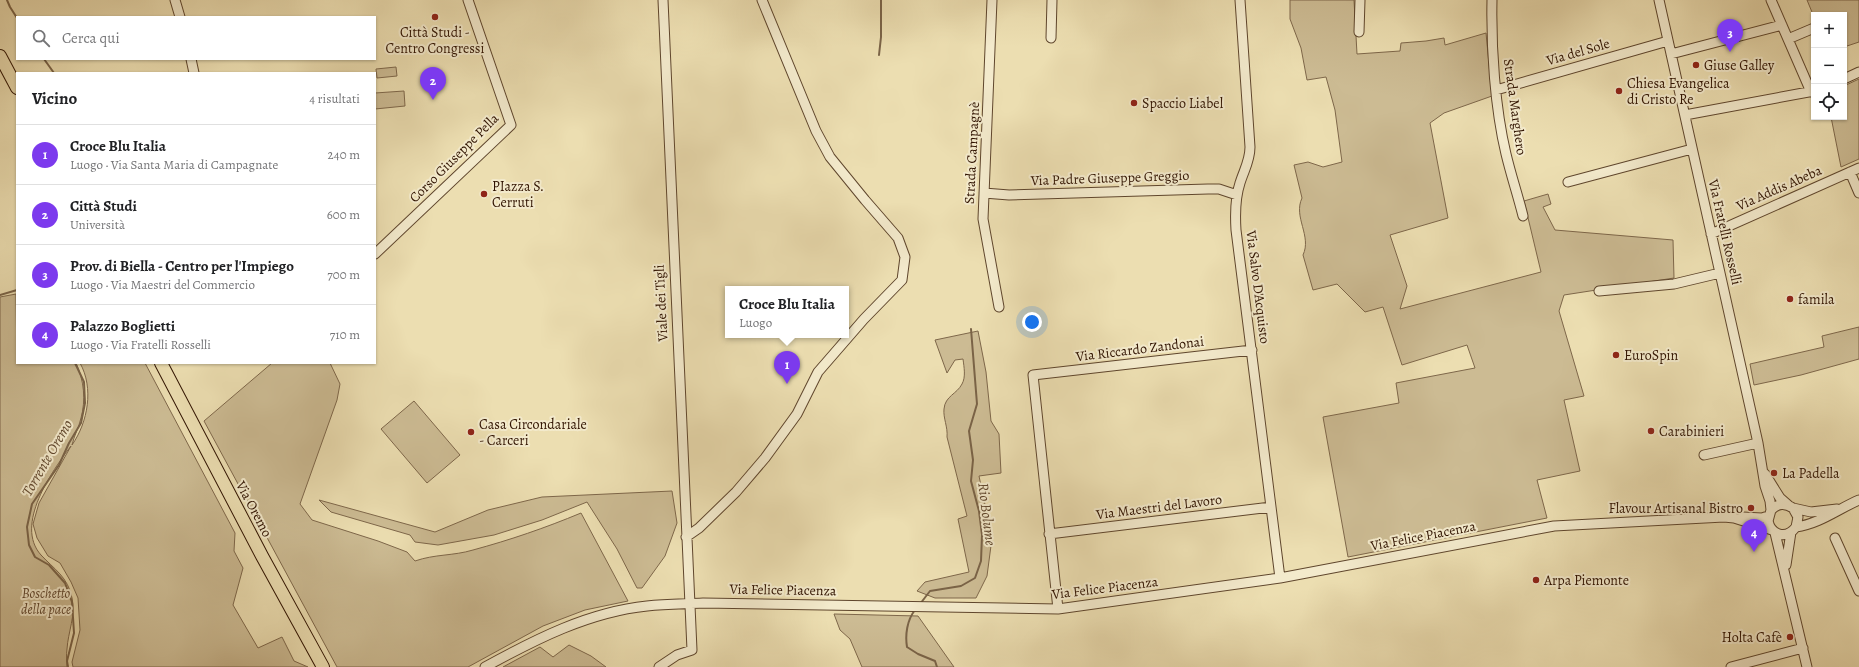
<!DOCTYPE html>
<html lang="it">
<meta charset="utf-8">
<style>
body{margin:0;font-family:Alegreya,serif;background:#f6f6f6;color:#202124}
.controls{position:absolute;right:12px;top:12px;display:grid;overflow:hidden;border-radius:0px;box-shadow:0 1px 3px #0004}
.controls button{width:36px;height:36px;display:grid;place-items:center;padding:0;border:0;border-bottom:1px solid #e0e0e0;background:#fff;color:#202124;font:20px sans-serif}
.you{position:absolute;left:1032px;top:322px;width:14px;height:14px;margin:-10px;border:3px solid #fff;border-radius:50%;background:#1a73e8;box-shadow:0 0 0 6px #1a73e833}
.badge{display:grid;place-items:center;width:26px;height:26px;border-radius:50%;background:#7c3aed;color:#fff;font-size:13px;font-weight:700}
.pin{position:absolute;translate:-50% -33px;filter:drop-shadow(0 1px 2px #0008)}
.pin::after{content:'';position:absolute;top:21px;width:14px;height:12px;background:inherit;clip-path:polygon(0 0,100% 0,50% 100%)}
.popup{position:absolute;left:725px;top:286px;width:124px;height:52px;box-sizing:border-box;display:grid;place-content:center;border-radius:0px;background:#fff;filter:drop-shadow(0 1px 3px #0005);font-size:13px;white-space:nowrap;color:#757577}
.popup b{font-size:15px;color:#202124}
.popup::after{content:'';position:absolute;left:50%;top:100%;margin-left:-8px;border:8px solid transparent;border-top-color:#fff}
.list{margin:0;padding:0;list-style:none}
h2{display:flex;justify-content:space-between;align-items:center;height:52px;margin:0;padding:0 16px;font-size:17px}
h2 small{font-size:13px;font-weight:400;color:#757577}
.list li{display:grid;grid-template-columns:26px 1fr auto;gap:12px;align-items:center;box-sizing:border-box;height:60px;padding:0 16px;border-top:1px solid #e0e0e0}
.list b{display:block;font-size:15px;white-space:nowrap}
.list p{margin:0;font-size:13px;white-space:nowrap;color:#757577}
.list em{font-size:13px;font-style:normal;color:#757577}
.icon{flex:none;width:22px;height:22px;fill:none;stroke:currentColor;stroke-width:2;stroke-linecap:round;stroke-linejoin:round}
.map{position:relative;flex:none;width:1859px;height:667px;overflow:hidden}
.search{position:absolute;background:#fff;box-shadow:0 1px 3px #0004;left:16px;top:16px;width:360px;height:44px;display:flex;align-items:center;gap:10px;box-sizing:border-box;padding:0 14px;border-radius:0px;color:#757577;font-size:15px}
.panel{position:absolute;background:#fff;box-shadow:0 1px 3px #0004;left:16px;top:72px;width:360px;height:292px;border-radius:0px}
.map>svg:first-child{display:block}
.green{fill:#ccbb93;stroke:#7e674a}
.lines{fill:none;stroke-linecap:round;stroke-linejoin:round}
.stream{stroke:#7a6347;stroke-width:2}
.minor-casing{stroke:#5f462d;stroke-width:11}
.major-casing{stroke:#301301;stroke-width:14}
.minor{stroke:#f3eacc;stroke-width:9}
.major{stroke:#ecdeb1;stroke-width:12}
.poi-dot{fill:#8f2418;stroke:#f3eacc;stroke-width:1.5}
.labels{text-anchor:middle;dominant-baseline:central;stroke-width:4;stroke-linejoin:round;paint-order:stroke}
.poi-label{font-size:14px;fill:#301301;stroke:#f3eacc;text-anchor:start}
.street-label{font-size:14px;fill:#301301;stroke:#f3eacc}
.park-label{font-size:14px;font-style:italic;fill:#5f452d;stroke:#f3eacc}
.water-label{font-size:15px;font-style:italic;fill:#62492f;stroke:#f3eacc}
</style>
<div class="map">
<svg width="1859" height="667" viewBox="0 0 1859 667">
<rect width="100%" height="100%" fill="#ecdeb1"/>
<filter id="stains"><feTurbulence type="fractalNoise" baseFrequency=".005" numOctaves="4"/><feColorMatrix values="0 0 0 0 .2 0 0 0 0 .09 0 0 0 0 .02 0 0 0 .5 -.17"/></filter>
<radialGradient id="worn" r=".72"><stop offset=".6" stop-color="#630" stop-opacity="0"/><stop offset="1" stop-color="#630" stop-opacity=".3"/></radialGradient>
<path class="green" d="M1290,0h64l3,54 43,-3 1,-8 25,-2 18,-3 1,7 41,-12 6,63 -48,17 -14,10 18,95 -58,17 17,51 -7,23 141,-37 -17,-71 24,-7 3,10 -8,3 12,23 118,10 1,38 -110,17 -5,16 25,85 -20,4 16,71 -43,9 10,38 -199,39 -25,-140 76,-14 -3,-20 79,-15 -8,-23 -65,20 -19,-58 -18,5 -28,-28 -24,6 -10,-35c9,-19 -10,-38 -1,-57l-8,-33 14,-3 15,5 19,-5 -7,-52 -9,-33 -19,3 -6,-32 -11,-29z
M1807,0h52v42l-15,5v-32h-30v2z
M396,67l1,9 -20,2 -1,-9z
M1859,79v80l-18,8 -10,-50h13v-31z
M404,91l1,15 -30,3v-16z
M16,294l1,69h59c8,17 10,37 5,55 -2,9 -7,18 -9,27 16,-23 22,-57 8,-82h65l90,170 -1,18 9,17 -10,37 25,43 24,-11 12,24 14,6h-235l-1,-5 8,-32 -2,-32 -7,-16 -11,-19 -12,-7 -11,-18 -4,-14 6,-21 32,-57c-19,25 -57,79 -30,109 13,14 27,22 31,43 4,17 -4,34 -5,51 -1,6 0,12 0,18h-67v-370z
M1859,327v32l-58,16 -47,10 -4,-21 74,-17 -2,-11z
M978,331l8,41 5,49 8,13 2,39 -22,3 13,62 -5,38 -11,22h-41l-18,-7 8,-9 44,-10 -11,-53 9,-3 -20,-79c1,-10 -4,-19 -3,-28 1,-13 13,-15 18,-25 4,-7 2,-17 1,-25l-8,1 -8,13 -12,-33z
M272,363h58l10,21 -3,16 -37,104 12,16 66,21 29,11 8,9c20,-7 38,-5 58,-11 37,-10 72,-22 108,-37l47,88 -43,9 -42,16 -75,41h-131l-133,-246z
M414,401l46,54 -33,28 -46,-54z
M672,491l5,32 -12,33 -23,32h-5l-20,-39 -30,-47 -45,18 -48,15 -56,10 -23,-3 -5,-7 -79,-23 -12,-12 116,32 53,-22 54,-13z
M834,614l84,2 36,51h-92l-12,-28 -10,-9z
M569,645l22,11 15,11h-103l37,-20 13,10z"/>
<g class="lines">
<path class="stream" d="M7,0l3,7 7,11
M879,55l2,-18v-37
M44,59l10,14
M0,295l17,-5
M920,604l10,-13 31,-5 14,-8 6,-17 1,-26 -3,-24 -8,-30 2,-21 -4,-29 8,-27 -6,-75
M915,610c-8,10 -10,25 -8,37l11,7 17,7 2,6
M68,667l-1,-6 7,-28 -2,-31 -7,-19 -16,-18 -14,-8 -6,-12 -2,-18 5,-23 27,-39 10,-22 12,-20 4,-20 -1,-21 -9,-19"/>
<g class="minor-casing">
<path id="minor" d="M175,0l5,17
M992,0l-9,219 16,88
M1240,0l10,147c0,14 -6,23 -10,36 -5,15 -5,31 -4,47l44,348
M1492,0c-1,48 3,108 14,154 5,21 12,42 17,62
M1659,0l99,443 7,43 5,15 1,9 -3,11c3,14 18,19 28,6l2,-10 -5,-9c-8,-5 -15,-5 -22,2
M1771,0l40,92
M1359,32l1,-32
M1051,38l1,-38
M1788,39l26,-11
M1671,54l111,-29
M191,59l3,14
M1844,79l15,-7
M1496,90l172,-49
M1685,115l129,-24
M1850,172l9,21
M1568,182l124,-33
M984,193l25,2 199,-6h11l18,6
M1711,234l148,-66
M375,254l136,-129 -43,-125
M1599,291l75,-7 46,-11
M1704,455l54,-12
M1765,474l15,24 8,7
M1793,508l18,4 26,-3
M1743,517l19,1 6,-2
M1796,527c23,-3 42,-18 63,-27
M1775,533l32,134
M1049,534l222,-27
M686,537l13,-9 37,-36 29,-34 32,-44 21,-42 46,-53 38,-39 3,-23 -7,-19 -33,-38 -35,-43 -14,-26 -54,-131
M1835,538l24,53
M1786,565l5,-33
M1058,609l-25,-234 219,-25
M485,667c51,-28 104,-55 162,-61 19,-2 37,-2 56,-3l355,6 222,-31 274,-52 170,-9 10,1 38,12
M659,667l18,-12 15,-5 -29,-650
M1731,667l72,-19"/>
</g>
<g class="major-casing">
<path id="major" d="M0,56l17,32
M161,363l101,193 61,111"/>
</g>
<use href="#minor" class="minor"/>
<use href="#major" class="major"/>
</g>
<g class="poi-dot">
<circle cx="435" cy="17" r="4"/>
<circle cx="1696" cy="65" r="4"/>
<circle cx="1619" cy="91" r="4"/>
<circle cx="1134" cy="103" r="4"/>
<circle cx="484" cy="194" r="4"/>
<circle cx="1790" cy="299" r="4"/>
<circle cx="1616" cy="355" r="4"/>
<circle cx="1651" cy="431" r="4"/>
<circle cx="471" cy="432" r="4"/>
<circle cx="1774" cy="473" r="4"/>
<circle cx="1751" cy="508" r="4"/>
<circle cx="1536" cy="580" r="4"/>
<circle cx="1790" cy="637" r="4"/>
</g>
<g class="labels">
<g class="poi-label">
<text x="435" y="32" text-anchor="middle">Città Studi -<tspan x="435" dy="16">Centro Congressi</tspan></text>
<text x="1704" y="65">Giuse Galley</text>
<text x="1627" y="83">Chiesa Evangelica<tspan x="1627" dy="16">di Cristo Re</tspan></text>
<text x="1142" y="103">Spaccio Liabel</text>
<text x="492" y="186">PIazza S.<tspan x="492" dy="16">Cerruti</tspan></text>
<text x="1798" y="299">famila</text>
<text x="1624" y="355">EuroSpin</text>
<text x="479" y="424">Casa Circondariale<tspan x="479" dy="16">- Carceri</tspan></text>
<text x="1659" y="431">Carabinieri</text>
<text x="1782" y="473">La Padella</text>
<text x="1743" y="508" text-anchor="end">Flavour Artisanal Bistro</text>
<text x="1544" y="580">Arpa Piemonte</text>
<text x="1782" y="637" text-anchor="end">Holta Cafè</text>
</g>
<g class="street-label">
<text transform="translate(1578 52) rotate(-16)">Via del Sole</text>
<text transform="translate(1515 107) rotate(82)">Strada Marghero</text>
<text transform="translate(972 153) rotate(-87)">Strada Campagnè</text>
<text transform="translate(454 158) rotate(-45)">Corso Giuseppe Pella</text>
<text transform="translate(1110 178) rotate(-2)">Via Padre Giuseppe Greggio</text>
<text transform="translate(1779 188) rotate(-24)">Via Addis Abeba</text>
<text transform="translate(1725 232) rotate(77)">Via Fratelli Rosselli</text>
<text transform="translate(1258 287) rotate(83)">Via Salvo D'Acquisto</text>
<text transform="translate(661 303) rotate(-93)">Viale dei Tigli</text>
<text transform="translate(1140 349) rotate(-7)">Via Riccardo Zandonai</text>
<text transform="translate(1159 507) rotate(-7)">Via Maestri del Lavoro</text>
<text transform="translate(254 509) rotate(62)">Via Oremo</text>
<text transform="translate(1423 536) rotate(-11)">Via Felice Piacenza</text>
<text transform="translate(1105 588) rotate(-7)">Via Felice Piacenza</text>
<text transform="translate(783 590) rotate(1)">Via Felice Piacenza</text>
</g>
<g class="park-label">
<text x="46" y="593">Boschetto<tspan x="46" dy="16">della pace</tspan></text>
</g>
<g class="water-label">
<text transform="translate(47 458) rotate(-60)">Torrente Oremo</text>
<text transform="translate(987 514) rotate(83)">Rio Bolume</text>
</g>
</g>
<rect width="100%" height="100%" filter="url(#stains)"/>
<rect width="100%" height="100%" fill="url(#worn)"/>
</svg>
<div class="controls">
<button>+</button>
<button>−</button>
<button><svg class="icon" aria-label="locate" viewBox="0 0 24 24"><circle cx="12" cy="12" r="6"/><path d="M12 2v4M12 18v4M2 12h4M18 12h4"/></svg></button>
</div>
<div class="you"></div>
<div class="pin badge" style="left:787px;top:384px">1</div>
<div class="popup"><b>Croce Blu Italia</b>Luogo</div>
<div class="pin badge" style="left:433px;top:100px">2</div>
<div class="pin badge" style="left:1730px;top:52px">3</div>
<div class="pin badge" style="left:1754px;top:552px">4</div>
<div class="search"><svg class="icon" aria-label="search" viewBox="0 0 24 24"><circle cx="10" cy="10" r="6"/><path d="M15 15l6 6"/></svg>Cerca qui</div>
<section class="panel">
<h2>Vicino<small>4 risultati</small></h2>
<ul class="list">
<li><span class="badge">1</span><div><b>Croce Blu Italia</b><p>Luogo · Via Santa Maria di Campagnate</p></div><em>240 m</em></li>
<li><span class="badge">2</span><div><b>Città Studi</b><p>Università</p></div><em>600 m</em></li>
<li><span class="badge">3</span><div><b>Prov. di Biella - Centro per l'Impiego</b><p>Luogo · Via Maestri del Commercio</p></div><em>700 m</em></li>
<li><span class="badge">4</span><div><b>Palazzo Boglietti</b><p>Luogo · Via Fratelli Rosselli</p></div><em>710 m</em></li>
</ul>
</section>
</div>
